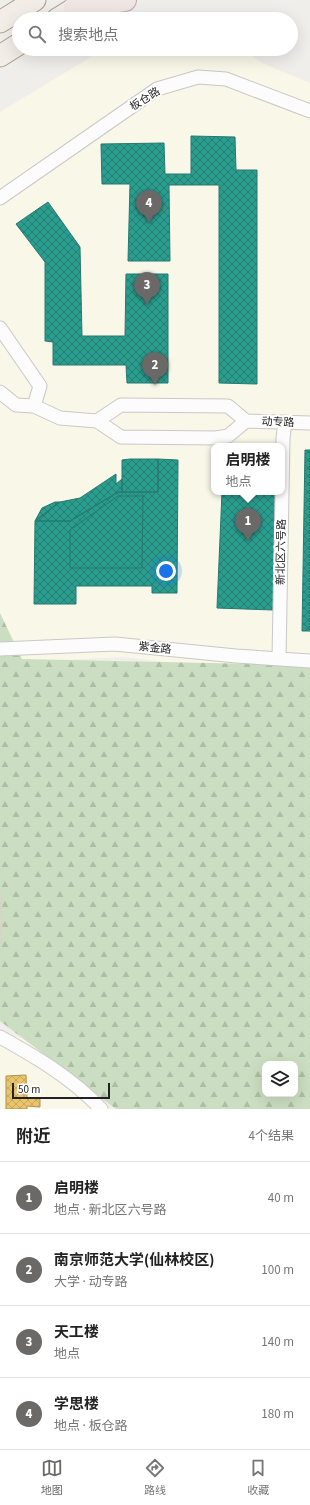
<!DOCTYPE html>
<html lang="zh">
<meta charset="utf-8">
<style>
body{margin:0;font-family:"Source Sans 3","Noto Sans SC",sans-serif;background:#f6f6f6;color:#222}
.controls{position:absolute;right:12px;bottom:12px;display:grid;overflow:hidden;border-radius:8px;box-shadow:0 4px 16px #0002}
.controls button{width:36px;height:36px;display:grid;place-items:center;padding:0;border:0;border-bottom:1px solid #e0e0e0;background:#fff;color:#222;font:20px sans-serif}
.scale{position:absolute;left:12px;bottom:10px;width:98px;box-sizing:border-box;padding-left:4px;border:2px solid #222;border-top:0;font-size:11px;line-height:14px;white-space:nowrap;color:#222;-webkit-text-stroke:3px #fff;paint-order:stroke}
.you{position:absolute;left:166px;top:571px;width:14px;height:14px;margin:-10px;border:3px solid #fff;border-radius:50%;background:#1a73e8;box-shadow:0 0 0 6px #1a73e833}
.badge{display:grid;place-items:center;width:26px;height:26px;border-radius:50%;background:#6a6968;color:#fff;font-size:13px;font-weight:700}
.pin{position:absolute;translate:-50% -33px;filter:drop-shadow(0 1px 2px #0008)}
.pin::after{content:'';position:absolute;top:21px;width:14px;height:12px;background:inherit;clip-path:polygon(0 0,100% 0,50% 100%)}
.popup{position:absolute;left:211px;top:443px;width:74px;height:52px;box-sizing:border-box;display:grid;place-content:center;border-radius:8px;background:#fff;filter:drop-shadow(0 1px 3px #0005);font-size:13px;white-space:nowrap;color:#767676}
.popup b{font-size:15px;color:#222}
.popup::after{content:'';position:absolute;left:50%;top:100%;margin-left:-8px;border:8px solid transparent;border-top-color:#fff}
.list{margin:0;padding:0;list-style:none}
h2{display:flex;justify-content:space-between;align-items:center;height:52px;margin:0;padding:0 16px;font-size:17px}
h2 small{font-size:13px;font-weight:400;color:#767676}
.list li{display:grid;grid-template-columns:26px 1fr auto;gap:12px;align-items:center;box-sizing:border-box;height:72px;padding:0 16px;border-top:1px solid #e0e0e0}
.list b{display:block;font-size:15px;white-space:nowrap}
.list p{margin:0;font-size:13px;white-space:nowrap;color:#767676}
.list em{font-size:13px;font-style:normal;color:#767676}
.icon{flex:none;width:22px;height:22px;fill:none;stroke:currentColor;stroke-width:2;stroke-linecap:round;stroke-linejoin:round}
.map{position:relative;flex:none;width:310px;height:1109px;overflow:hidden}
.search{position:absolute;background:#fff;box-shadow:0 4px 16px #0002;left:12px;right:12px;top:12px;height:44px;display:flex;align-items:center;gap:10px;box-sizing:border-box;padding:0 14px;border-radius:22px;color:#767676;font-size:15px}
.sheet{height:340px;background:#fff}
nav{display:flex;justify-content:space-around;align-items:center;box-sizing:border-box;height:56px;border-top:1px solid #e0e0e0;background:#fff;font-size:11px;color:#767676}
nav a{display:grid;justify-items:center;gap:2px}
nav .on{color:#6a6968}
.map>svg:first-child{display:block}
.education{fill:#f8f7e8;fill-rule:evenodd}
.forest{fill:url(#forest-firs);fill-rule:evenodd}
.homes{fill:url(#homes-cross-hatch);stroke:#ad9354}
.schools{fill:url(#schools-cross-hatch);stroke:#28786e}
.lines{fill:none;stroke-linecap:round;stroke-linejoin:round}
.minor-casing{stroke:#c9c8c7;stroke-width:15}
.primary-casing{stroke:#a79c86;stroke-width:23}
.trunk-casing{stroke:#c5a2ac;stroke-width:24}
.path{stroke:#dccecd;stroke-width:2.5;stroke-dasharray:2 2;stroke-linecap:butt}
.minor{stroke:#fdfcfc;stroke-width:13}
.primary{stroke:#f3ede7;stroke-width:21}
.trunk{stroke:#f0e6e4;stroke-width:22}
.labels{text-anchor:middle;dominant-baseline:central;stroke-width:4;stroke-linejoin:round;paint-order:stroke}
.street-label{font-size:11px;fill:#222;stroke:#fff}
</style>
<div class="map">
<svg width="310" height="1109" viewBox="0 0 310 1109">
<defs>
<pattern id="forest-firs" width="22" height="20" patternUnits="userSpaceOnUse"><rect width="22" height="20" fill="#cbdec1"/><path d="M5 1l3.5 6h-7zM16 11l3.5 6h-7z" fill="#aebea6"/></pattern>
<pattern id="homes-cross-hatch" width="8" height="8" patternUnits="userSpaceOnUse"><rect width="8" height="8" fill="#e9c46a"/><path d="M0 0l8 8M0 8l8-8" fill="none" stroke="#c8a85c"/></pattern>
<pattern id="schools-cross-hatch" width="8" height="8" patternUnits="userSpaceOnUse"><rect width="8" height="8" fill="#2a9d8f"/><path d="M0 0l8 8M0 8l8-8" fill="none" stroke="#248074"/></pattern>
</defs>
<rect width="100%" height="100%" fill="#f0eeeb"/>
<path class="education" d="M104,49h138l20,14 48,20v598l-186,-24 -124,6v-551zM214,446h68v46h-68z
M0,1031l37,13 73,65h-110z"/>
<path class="forest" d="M0,613l22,46 288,6v444h-194l-116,-88zM265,1064h30v30h-30z"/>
<path class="homes" d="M26,1075l1,23 13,1v8l-13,-1v3h-21v-33z"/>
<path class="schools" d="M191,136l44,1 1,33h21v214l-38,-1v-198h-50l1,76h-42l2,-77h-28l-1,-40 63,-1 1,31h26z
M48,202l32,45 2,89h43l1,-62h42v109h-41l-1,-18h-73v-23l-8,-1v-79l-29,-38z
M305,450h5v181h-8z
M130,459h28v33h-36v-32z
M158,459l20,1 -1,133h-25v-7h-76v18h-42l1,-83h35l48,-29h40z
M116,474v10l6,-5v13h-4l-48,29h-35l25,-19 20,-4z
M222,492h55l-4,118 -56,-2z
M118,496h25l-1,72h-72v-38z
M55,502h5l-25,19 7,-13z"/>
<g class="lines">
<g class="minor-casing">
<path id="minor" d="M0,198l157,-109 41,-12 28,2 84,32
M0,328l40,58 -6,20
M0,392l16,13 18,1 26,12 37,3
M97,421l24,16 95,1 12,-2 18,-15
M97,421l24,-16 107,1 18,15
M246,421l64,2
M0,649l115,-5 121,12 74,5
M279,659l4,-221 2,-16
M0,1037c36,20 72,41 101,72"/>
</g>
<g class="primary-casing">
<path id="primary" d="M57,19l31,-19
M0,22l35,-22
M0,56l19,-12"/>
</g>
<g class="trunk-casing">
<path id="trunk" d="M75,7l50,-7"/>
</g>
<path class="path" d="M0,894l2,26 -2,24"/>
<use href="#minor" class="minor"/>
<use href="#primary" class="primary"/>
<use href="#trunk" class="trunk"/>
</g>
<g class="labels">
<g class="street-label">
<text transform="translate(145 99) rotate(-32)">板仓路</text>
<text transform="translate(278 422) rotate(2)">动专路</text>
<text transform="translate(281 552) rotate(-89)">新北区六号路</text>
<text transform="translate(155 648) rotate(6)">紫金路</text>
</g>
</g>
</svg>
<div class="controls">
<button><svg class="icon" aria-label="layers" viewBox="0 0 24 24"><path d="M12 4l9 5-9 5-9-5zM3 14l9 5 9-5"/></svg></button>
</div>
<div class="scale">50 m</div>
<div class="you"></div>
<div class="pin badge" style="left:248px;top:541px">1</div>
<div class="popup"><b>启明楼</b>地点</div>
<div class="pin badge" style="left:155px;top:385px">2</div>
<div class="pin badge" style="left:147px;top:305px">3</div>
<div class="pin badge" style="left:149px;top:223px">4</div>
<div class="search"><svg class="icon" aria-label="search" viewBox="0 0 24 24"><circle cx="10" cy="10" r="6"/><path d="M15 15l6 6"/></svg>搜索地点</div>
</div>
<section class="sheet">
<h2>附近<small>4个结果</small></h2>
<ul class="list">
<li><span class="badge">1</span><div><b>启明楼</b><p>地点 · 新北区六号路</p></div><em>40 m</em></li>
<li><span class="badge">2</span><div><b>南京师范大学(仙林校区)</b><p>大学 · 动专路</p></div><em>100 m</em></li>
<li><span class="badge">3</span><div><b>天工楼</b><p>地点</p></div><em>140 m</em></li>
<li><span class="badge">4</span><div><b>学思楼</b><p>地点 · 板仓路</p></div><em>180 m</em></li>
</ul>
</section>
<nav>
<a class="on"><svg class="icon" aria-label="map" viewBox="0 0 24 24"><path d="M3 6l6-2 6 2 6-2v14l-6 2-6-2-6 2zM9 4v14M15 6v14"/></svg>地图</a>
<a><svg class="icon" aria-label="directions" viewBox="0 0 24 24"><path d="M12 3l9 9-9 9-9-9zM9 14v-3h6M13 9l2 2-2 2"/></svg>路线</a>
<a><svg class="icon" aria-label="saved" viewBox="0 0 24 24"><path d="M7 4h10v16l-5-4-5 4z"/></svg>收藏</a>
</nav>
